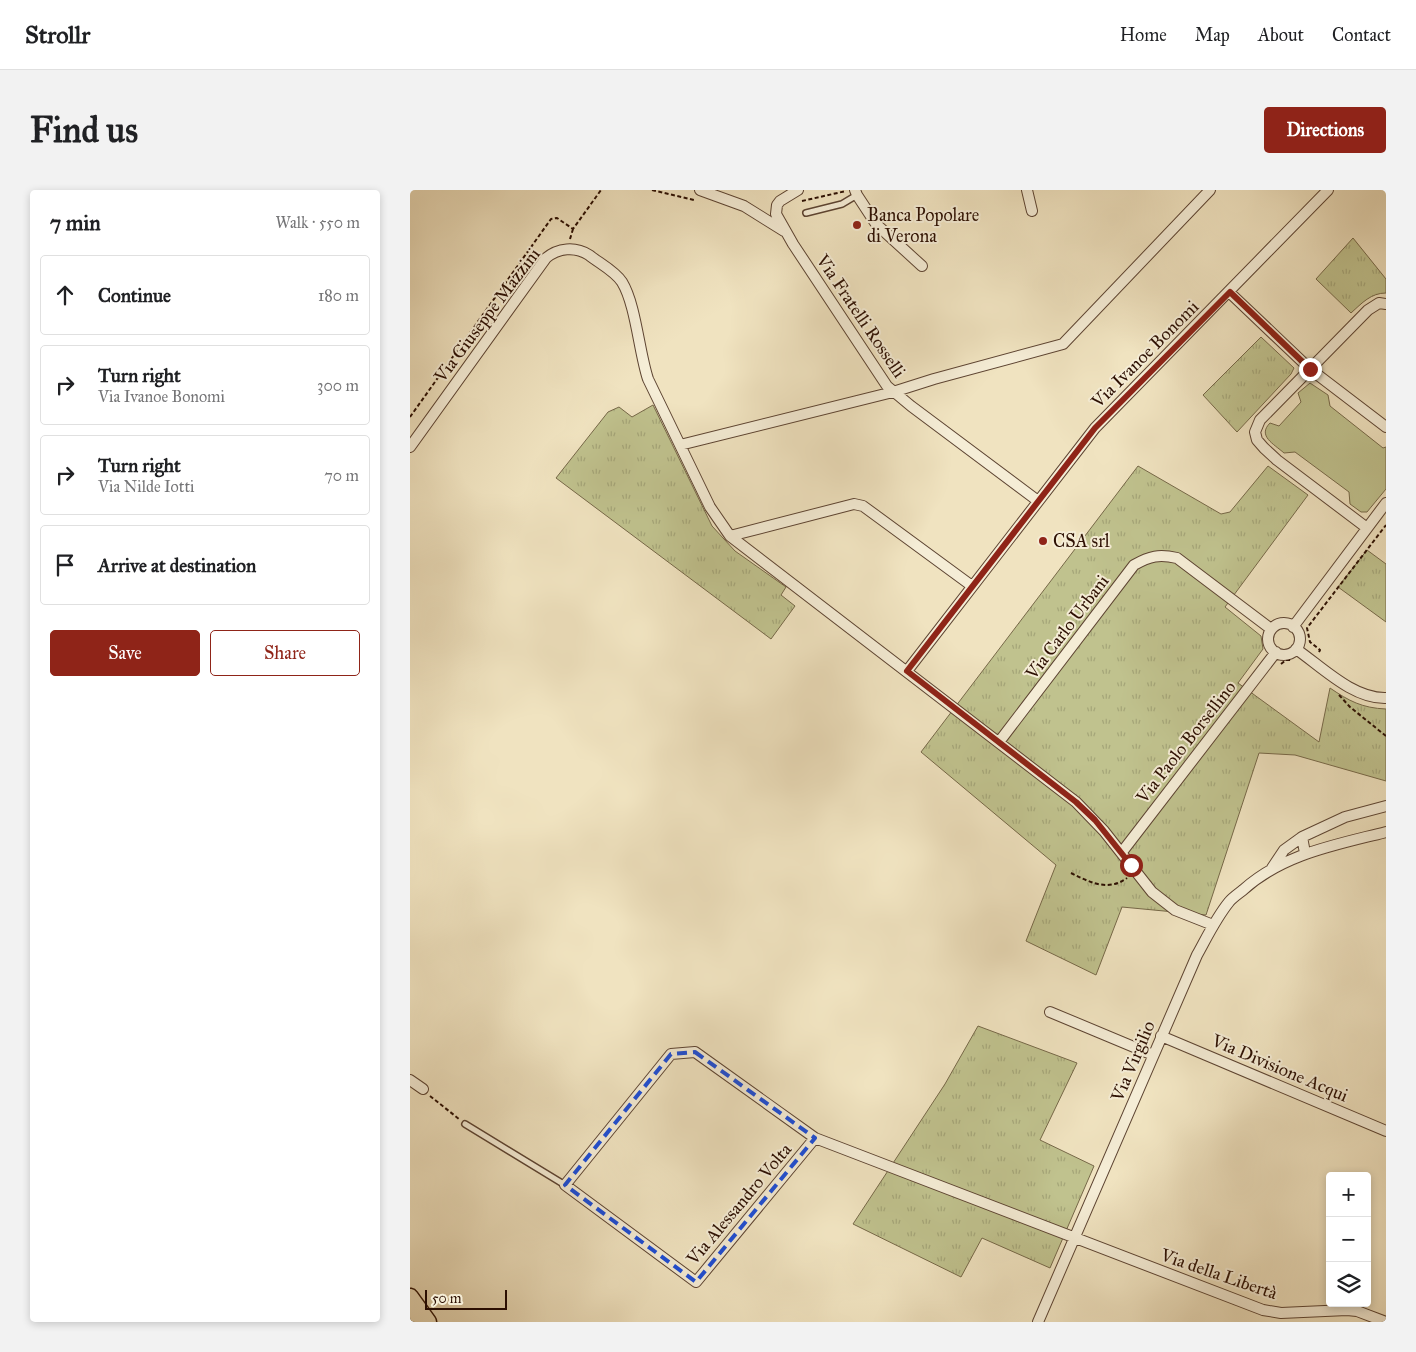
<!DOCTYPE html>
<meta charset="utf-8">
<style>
body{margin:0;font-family:"IM FELL Great Primer",serif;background:#f2f2f2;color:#202124}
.controls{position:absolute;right:15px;bottom:15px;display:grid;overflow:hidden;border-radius:5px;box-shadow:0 2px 8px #0003}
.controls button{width:45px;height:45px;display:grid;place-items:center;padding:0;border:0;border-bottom:1px solid #e0e0e0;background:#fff;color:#202124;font:25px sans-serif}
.scale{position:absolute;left:15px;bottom:12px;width:82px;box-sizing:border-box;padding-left:5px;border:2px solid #2c0f02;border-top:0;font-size:14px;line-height:18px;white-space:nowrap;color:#2c0f02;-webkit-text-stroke:4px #f5edd6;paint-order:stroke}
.stop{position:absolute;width:15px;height:15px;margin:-11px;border:4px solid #8f2418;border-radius:50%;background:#fff}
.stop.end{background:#8f2418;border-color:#fff;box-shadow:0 1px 5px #0008}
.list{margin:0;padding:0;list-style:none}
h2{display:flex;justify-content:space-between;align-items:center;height:65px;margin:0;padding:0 20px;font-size:21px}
h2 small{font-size:16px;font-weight:400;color:#757577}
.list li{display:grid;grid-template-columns:32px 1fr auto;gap:15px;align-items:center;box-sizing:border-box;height:80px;margin:0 10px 10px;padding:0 10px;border:1px solid #e0e0e0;border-radius:5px}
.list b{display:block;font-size:19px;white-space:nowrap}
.list p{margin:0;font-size:16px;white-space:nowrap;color:#757577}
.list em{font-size:16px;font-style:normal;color:#757577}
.actions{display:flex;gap:10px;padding:15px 20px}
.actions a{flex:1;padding:11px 0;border:1px solid #8f2418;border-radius:5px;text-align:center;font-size:18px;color:#8f2418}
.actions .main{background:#8f2418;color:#fff}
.icon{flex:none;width:28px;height:28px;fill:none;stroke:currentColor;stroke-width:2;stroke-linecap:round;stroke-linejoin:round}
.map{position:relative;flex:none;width:976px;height:1132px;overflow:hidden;border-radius:5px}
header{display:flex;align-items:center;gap:30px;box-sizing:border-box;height:70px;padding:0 25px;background:#fff;border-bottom:1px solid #e0e0e0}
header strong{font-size:24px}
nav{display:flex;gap:28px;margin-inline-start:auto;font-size:18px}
.intro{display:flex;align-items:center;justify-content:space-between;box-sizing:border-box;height:120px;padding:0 30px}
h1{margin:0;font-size:35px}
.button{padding:12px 22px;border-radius:5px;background:#8f2418;color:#fff;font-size:18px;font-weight:700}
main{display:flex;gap:30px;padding:0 30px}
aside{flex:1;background:#fff;border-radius:5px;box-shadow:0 2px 8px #0003}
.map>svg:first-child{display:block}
.grass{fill:url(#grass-tufts);stroke:#766848}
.park{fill:#c0c28e;stroke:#766848}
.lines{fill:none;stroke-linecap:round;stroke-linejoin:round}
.lane-casing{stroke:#5d4432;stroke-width:8}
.street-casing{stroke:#5d4432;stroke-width:12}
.primary-casing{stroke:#2c0f02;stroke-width:19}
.highway-casing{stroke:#2c0f02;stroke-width:21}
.path{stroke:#2c0f02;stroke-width:2;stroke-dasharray:4 2.5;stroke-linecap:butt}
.lane{stroke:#f5edd6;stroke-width:5}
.street{stroke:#f5edd6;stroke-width:10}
.primary{stroke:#f0e3c0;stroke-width:16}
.highway{stroke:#f0e3c0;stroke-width:19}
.route{stroke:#8f2418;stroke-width:6}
.marked{fill:none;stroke:#1d4ed8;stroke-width:4;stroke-dasharray:10 6;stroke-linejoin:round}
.poi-dot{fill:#8f2418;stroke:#f5edd6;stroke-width:2}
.labels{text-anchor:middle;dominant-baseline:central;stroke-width:4;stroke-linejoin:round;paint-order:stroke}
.poi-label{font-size:18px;fill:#2c0f02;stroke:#f5edd6;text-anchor:start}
.street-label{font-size:18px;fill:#2c0f02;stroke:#f5edd6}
</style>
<header>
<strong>Strollr</strong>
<nav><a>Home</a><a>Map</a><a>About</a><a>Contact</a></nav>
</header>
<div class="intro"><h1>Find us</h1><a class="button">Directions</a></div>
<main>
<aside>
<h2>7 min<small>Walk · 550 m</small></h2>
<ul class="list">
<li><svg class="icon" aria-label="ahead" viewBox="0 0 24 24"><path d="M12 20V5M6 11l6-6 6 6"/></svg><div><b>Continue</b></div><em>180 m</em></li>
<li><svg class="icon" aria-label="right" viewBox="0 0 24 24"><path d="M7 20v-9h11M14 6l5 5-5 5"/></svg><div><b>Turn right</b><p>Via Ivanoe Bonomi</p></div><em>300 m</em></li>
<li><svg class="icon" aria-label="right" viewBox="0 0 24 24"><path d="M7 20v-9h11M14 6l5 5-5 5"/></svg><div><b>Turn right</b><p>Via Nilde Iotti</p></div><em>70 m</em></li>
<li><svg class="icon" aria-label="arrive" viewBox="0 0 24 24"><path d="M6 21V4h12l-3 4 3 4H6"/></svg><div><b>Arrive at destination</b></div></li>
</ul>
<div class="actions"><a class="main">Save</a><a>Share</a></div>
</aside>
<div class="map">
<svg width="976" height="1132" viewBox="0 0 976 1132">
<defs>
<pattern id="grass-tufts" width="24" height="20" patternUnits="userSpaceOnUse" patternTransform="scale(1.25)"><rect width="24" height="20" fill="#c0c28e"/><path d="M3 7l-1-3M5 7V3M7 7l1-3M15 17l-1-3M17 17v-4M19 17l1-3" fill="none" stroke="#a5a679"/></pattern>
</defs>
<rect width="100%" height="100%" fill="#f0e3c0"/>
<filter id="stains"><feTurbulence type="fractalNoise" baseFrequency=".004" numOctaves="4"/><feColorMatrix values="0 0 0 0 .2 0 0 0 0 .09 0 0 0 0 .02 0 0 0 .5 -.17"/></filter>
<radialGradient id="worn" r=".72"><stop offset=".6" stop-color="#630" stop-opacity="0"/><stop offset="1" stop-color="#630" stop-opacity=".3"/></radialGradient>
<path class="grass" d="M943,48l33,41v14c-15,0 -24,10 -35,20l-35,-34z
M851,147l33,31 -3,6 -54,58 -34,-37z
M243,215l59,121 23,25 51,36 -5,8 14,11 -24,33 -215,-161 52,-66 11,-5 13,10z
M728,276l83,48 9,-2 38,-46 40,29 -83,112 36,29 2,13 -25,34 81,59 11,-54c19,13 32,20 56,21v72l-91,-26 -36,-2 -53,162 -84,-8 -26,68 -70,-34 30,-76 -135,-113z
M957,360l19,14v58l-48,-35z
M568,836l99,37 -37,77 54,26 -44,102 -68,-30 -21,39 -108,-53 92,-140z"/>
<path class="park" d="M900,193l18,12 2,11 53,42 3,-1v42l-19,23h-6l-11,-8 -1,-12 -54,-40 -11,1c-10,-9 -27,-17 -14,-30l9,3 22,-24 -3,-9z"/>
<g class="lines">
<g class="lane-casing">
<path id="lane" d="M396,23l36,-9 15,-9
M55,934l100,61"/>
</g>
<g class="street-casing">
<path id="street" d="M290,0l44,16 40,25
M388,0l-18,11 -3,4 -1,9 17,30 94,142 24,20 127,95
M445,0l2,5 19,29 46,42
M617,0l5,21
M819,102l81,77 76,58
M270,255l213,-53 41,-13 129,-35 147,-154
M0,257l136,-189c12,-10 29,-12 43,-3 10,8 26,16 33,27 14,23 17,70 26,97l62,128 20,29 346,266 28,29 48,61 23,18 38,15
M957,338l-90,-68 -13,-12 -7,-8 -2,-8 5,-12 108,-110 11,-7 7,1
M320,346l124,-32 9,2 109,80
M858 449a16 16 0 1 1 32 0a16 16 0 1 1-32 0Z
M883,437l93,-124
M886,459c26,18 57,50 90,49
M497,481l188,-243 233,-238
M589,552l135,-177c16,-9 25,-11 43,-7l94,71
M712,662l154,-200
M895,663l-3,-16 43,-20 41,-11
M862,678l12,-18 18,-13
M640,822l103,43
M751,846l225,95
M0,890l13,9
M405,948l-119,144 -131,-97 106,-131 24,-2 120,86 448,172 18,3 66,-3 10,1 29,11
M628,1132l159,-367c10,-18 19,-37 32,-53 3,-4 9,-8 14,-12 40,-36 92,-45 143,-58"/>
</g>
<g class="primary-casing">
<path id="primary" d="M0,1107l18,25"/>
</g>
<g class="highway-casing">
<path id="highway" d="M0,1127l3,5"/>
</g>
<path class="path" d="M242,0l42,10
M392,11l44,-10
M160,49l3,-10
M0,227l141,-198 6,-1 16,11 28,-39
M909,462l1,-2 -10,-8 -3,-14 79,-103
M871,474l5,-4h6
M929,505l11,12 36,29
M661,683c18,9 37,19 56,5
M20,906l29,23"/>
<use href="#lane" class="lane"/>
<use href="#street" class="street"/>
<use href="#primary" class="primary"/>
<use href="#highway" class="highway"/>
</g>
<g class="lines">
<path class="route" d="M721,675l-36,-45 -19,-18 -169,-131 188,-243 135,-136 80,77"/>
</g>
<path class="marked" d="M285,862l120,86 -119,144 -131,-97 106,-131z"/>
<g class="poi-dot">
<circle cx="447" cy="35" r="5"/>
<circle cx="633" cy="351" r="5"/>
</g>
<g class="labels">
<g class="poi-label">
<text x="457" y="25">Banca Popolare<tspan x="457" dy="21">di Verona</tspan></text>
<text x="643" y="351">CSA srl</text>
</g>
<g class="street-label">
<text transform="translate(77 125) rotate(-53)">Via Giuseppe Mazzini</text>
<text transform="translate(451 126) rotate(56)">Via Fratelli Rosselli</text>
<text transform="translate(735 164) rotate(-45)">Via Ivanoe Bonomi</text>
<text transform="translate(657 437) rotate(-53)">Via Carlo Urbani</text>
<text transform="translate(776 552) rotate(-52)">Via Paolo Borsellino</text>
<text transform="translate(723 871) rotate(-67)">Via Virgilio</text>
<text transform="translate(870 878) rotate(23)">Via Divisione Acqui</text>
<text transform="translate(329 1014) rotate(-50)">Via Alessandro Volta</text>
<text transform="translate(809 1084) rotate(19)">Via della Libertà</text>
</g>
</g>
<rect width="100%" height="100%" filter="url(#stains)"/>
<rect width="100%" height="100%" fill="url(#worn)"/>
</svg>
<div class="controls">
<button>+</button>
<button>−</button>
<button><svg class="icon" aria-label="layers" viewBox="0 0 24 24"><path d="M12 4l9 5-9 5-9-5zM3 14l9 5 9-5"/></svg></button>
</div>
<div class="scale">50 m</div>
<div class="stop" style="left:721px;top:675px"></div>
<div class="stop end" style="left:900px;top:179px"></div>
</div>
</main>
